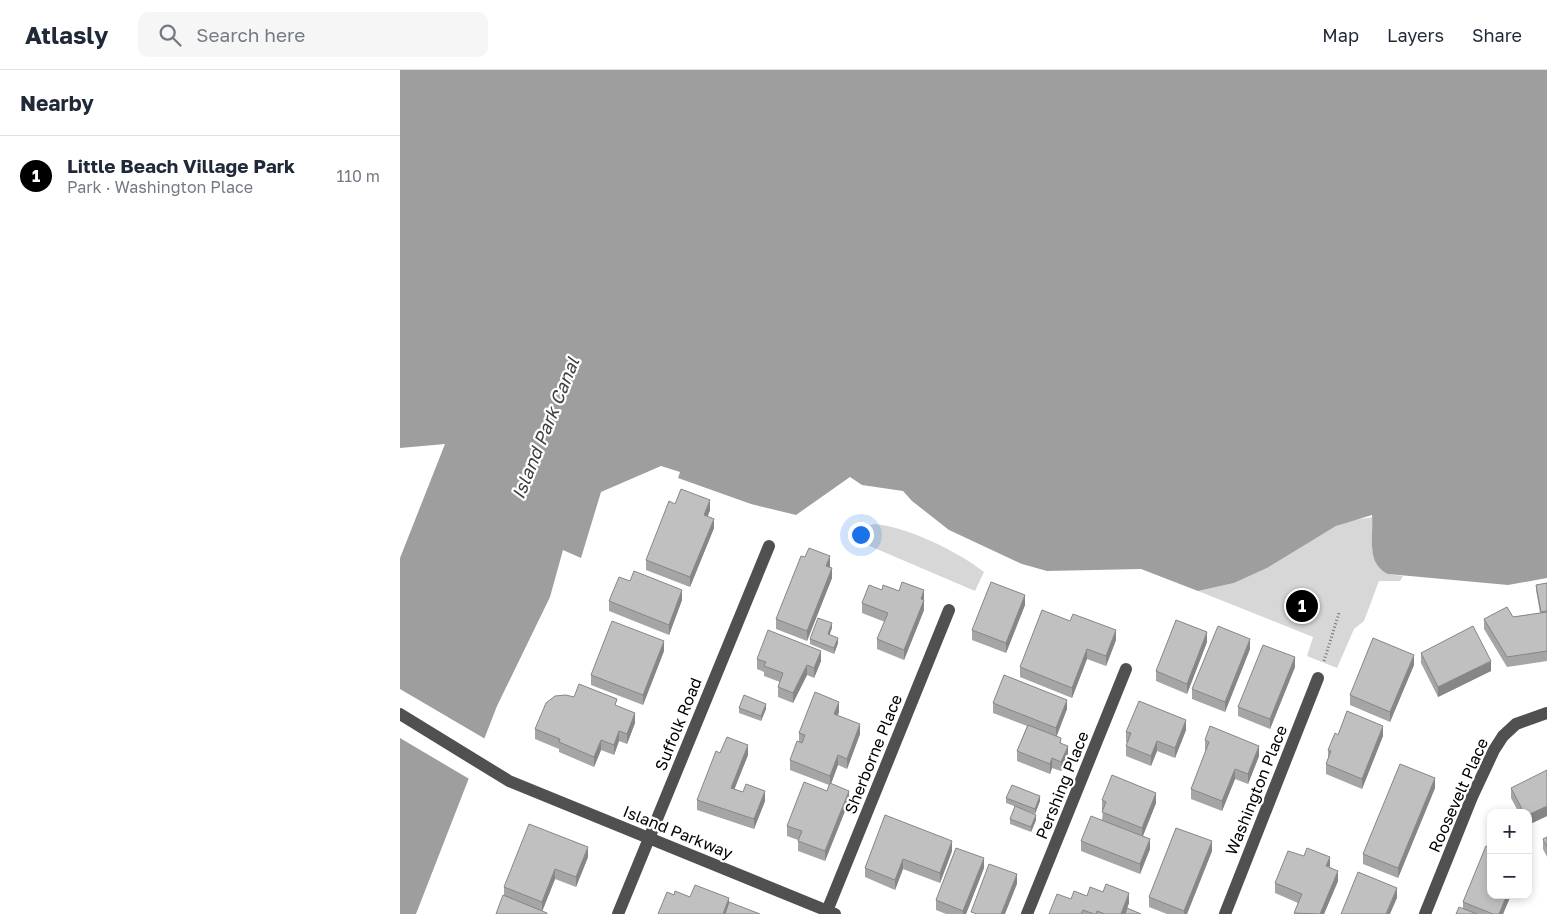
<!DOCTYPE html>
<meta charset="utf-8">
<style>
body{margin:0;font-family:"Golos Text",sans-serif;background:#f6f6f7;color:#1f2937}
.controls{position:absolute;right:15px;bottom:15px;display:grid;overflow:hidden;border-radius:10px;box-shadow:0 2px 8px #0003}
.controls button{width:45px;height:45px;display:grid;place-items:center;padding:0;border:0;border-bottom:1px solid #e0e1e3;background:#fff;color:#1f2937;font:25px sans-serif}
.you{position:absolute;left:460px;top:464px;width:18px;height:18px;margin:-12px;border:4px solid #fff;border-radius:50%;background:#1a73e8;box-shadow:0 0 0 8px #1a73e833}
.badge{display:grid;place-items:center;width:32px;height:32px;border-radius:50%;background:#000;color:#fff;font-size:16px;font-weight:700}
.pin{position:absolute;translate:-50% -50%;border:2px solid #fff;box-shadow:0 1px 5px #0006}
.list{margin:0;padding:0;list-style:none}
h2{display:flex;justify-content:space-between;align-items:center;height:65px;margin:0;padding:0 20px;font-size:21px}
h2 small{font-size:16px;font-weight:400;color:#747a83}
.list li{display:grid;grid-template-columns:32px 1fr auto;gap:15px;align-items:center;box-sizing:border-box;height:80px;padding:0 20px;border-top:1px solid #e0e1e3}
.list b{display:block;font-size:19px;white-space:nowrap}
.list p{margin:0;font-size:16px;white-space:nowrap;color:#747a83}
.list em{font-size:16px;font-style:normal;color:#747a83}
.icon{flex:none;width:28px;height:28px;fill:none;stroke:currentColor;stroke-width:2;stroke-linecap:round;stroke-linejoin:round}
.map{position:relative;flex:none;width:1147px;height:844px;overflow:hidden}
header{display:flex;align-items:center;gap:30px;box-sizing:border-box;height:70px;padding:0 25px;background:#fff;border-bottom:1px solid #e0e1e3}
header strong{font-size:24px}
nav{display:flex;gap:28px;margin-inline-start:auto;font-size:18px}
.search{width:350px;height:45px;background:#f6f6f7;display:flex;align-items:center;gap:12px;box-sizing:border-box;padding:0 18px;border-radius:10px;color:#747a83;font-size:19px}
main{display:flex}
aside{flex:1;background:#fff}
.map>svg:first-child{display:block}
.green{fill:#d7d7d7}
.water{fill:#9e9e9e}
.pier{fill:#fff}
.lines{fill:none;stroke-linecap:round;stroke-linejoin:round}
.path{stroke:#727272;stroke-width:3;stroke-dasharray:1 2.5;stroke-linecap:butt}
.minor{stroke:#505050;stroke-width:12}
.wall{fill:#a5a5a5}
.shaded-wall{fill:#868686}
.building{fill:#c0c0c0;stroke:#868686}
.labels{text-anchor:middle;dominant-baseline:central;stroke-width:4.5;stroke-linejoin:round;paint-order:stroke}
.street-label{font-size:16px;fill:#000;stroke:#fff}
.water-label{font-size:18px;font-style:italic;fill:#3f3f3f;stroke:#fff}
</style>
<header>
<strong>Atlasly</strong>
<div class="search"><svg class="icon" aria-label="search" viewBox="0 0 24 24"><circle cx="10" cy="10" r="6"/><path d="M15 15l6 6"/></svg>Search here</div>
<nav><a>Map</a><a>Layers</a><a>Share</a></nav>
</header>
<main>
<aside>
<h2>Nearby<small></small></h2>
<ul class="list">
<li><span class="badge">1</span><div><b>Little Beach Village Park</b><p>Park · Washington Place</p></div><em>110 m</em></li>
</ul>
</aside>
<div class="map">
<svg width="1147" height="844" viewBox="0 0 1147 844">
<rect width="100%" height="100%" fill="#fff"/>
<path class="green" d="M973,447l-1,34 16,23 15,2 -3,5h-21l-15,40 -10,8 -17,39 -30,-12 6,-19 -115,-46 36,-8 33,-15 69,-42 12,-5z
M474,454c32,2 85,28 110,48l-9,19 -124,-53 13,-11z"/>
<path class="water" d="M0,0h1147v508l-39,7 -120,-11c-23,-11 -14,-39 -16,-59l-36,11 -69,42 -33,15 -36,8 -57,-22 -94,2 -25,-7 -73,-34 -37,-29 -9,-10 -41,-6 -12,-8 -54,38 -45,-11 -73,-26 2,-6 -19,-6 -60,26 -20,66 -18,-8 -13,47 -53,109 -81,208h-16v-356l45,-114 -45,4z"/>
<path class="pier" d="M0,619l87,51 -16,40 -71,-42z"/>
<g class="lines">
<path class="path" d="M924,591l15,-48"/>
<path class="minor" d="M0,644l109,67 326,133
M427,841l122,-301
M218,844l151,-368
M627,844l99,-245
M825,844l93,-236
M1025,844l47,-117 22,-47 9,-14 13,-12 31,-11"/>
</g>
<path class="wall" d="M275,434l35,6 -2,6 6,12 -24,59 -44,-17v-10z
M430,496l2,12 -25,63 -31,-12v-10z
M1147,513v78l-40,6 -23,-38v-10l29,-2 27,-4 -4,-23v-5z
M482,520l17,1 25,-1v20l-20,50 -27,-11v-10l8,-17 -23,-9v-10z
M282,530l-13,35 -60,-24v-10z
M625,535l-19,48 -34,-13v-10z
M432,558l-3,6 9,9 -4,11 -24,-10v-5z
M716,570l-10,26 -19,-7 -15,39 -52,-21v-10z
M807,572l-20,52 -31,-13v-10z
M850,579l-25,63 -33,-13v-10z
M264,581l-21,54 -52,-20v-10z
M1021,583l70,18 -53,26 -17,-34z
M357,589l64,2 -7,17 -7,-3 -14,28 -15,-6v-10l2,-5 -16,-6v-4l-7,-3z
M1014,595l-24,57 -40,-17v-10z
M895,597l-25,62 -32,-13v-9z
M174,627l43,9 18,17 -8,21 -8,-3 -5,14 -13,-5 -7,17 -35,-15v-3l-24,-10v-10z
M593,633l74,6 -11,27 5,7 7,12 -7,16 -9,-3 -2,6 -33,-13v-10l10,-25 -34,-13z
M339,638l27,1 -5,12 -22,-8z
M439,642l-1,3 22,19 -13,35 -9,-4 -7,19 18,17 -24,60 -27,-10v-11l-11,-4v-10l40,-35 2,-6 -39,-15v-10l9,-18v-9z
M786,660l-11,28 -18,-7 -6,15 -25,-10v-10l1,-4h-1v-10z
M938,665l45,1 -21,53 -36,-15v-10l2,-6v-8z
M805,670l54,16 -11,28 -13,-5 -13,32 -31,-12v-10l15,-39h-1z
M320,683l28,2 -14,34 31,12 -11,28 -57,-19v-10z
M1035,718l-37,90 -35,-14v-10z
M1111,718l36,28 -19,9v-12h-9l-8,-15z
M606,728l34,3 -5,13 -29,-11z
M702,730l54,3 -13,33 7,13 -10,25 -59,-23v-10l21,-21 1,-10h-1z
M485,745l67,36 -12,32 -37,-14 -8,21 -30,-13v-9z
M610,749l26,1 -5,12 -21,-8z
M1147,767v20l-4,-8v-10z
M812,781l-25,63h-20l-18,-7v-10z
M188,787l-12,30 -21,-8 -13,32 5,3 -43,-18v-9z
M930,797l8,14 -14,33h-30l4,-11 -23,-10v-10z
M584,798l-18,46h-20l-10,-4v-10z
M1091,825h20l-8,19h-47l7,-6v-6z
M687,826l42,7 -2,5 14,6h-92l22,-15z"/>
<path class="shaded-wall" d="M310,430v10l-6,15v-10z
M314,449v9l-24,59v-10z
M430,486v10l-4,10v-10z
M432,498v10l-25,63v-10z
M282,520v10l-13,35v-10z
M524,520v10l-3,-1z
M625,525v10l-19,48v-10z
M524,530v10l-20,50v-10z
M432,553v5l-4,11v-5z
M716,560v10l-10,26v-10z
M807,562v10l-20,52v-10z
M438,568v5l-4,11v-6z
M850,569v10l-25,63v-10z
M264,571v10l-21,54v-10z
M687,579v10l-15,39v-10z
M421,581v10l-7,17v-10z
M1014,585v10l-24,57v-10z
M895,587v10l-25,62v-10z
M1091,591v10l-53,26v-10z
M407,595v10l-14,28v-10z
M667,630v9l-11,29v-10z
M439,632v10l-5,12v-10z
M366,634v5l-5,12v-5z
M235,643v10l-8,21v-10z
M786,650v10l-11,28v-10z
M460,654v10l-13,35v-10z
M983,656v10l-21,53v-10z
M219,661v10l-5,14v-10z
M201,670v10l-7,17v-10z
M757,671v10l-6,15v-10z
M348,675v10l-17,43v-10z
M668,676v9l-7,16v-9z
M859,676v10l-11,28v-10z
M438,685v10l-8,21v-10z
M652,688v10l-2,6v-10z
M835,699v10l-13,32v-10z
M1035,708v10l-37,90v-10z
M365,721v10l-11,28v-10z
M449,721v10l-24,60v-10z
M756,723v10l-14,35v-10z
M640,726v5l-5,13v-5z
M1147,736v10l-19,9v-10z
M636,745v5l-5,12v-5z
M750,769v10l-10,25v-10z
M552,771v10l-12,32v-10z
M812,771v10l-25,63h-3v-3z
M188,777v10l-12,30v-10z
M930,787v10l-4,-1z
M584,788v10l-18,46h-3v-3z
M503,789v10l-8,21v-10z
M155,799v10l-13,33v-10z
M938,801v10l-14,33h-4z
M617,804v10l-12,30h-4z
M997,818v10l-7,16h-4z
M729,823v10l-4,11h-4z
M1107,825h4l-8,19h-4z
M329,828v10l-3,6h-3z"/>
<path class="building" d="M281,419l29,11 -6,15 10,4 -24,58 -44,-17 23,-59 6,3z
M409,478l21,8 -4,10 6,2 -25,63 -31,-12 25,-63 4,1z
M234,501l48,19 -13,35 -60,-24 10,-24 11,4z
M502,512l22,8 -3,9 3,1 -20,50 -27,-11 11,-26 -26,-10 7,-18 13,5 1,-5 16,6z
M591,512l34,13 -19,48 -34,-13z
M1147,513v28l-6,1 -5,-27z
M1107,537l6,10 34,-5v39l-40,6 -23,-38z
M642,540l28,11 3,-7 43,16 -10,26 -19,-7 -15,39 -52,-21z
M418,548l14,5 -4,11 10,4 -4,10 -24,-9z
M776,550l31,12 -20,52 -31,-13z
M212,551l52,20 -21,54 -52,-20z
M818,556l32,13 -25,63 -33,-13z
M1073,556l18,35 -53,26 -17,-34z
M368,560l53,21 -7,17 -7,-3 -14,28 -15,-6 5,-14 -19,-7 2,-4 -9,-3z
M973,568l41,17 -24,57 -40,-17z
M863,575l32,12 -25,62 -32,-12z
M604,605l63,25 -11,28 -63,-25z
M179,614l38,15 -2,6 20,8 -8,21 -8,-3 -5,14 -13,-5 -7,17 -35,-15 1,-3 -25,-10 11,-26 9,-7 11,-1 8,2z
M415,622l24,10 -5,12 26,10 -13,35 -9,-4 -8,21 -40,-16 7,-19 5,2 3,-8 -6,-2z
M344,625l22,9 -5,12 -22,-8z
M739,631l47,19 -11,28 -18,-7 -6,15 -25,-10 5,-13 -5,-1z
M947,641l36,15 -21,53 -36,-15 5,-13 -3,-1 7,-17 3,2z
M628,655l33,13 -1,5 8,3 -7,16 -9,-4 -2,6 -33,-13z
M810,656l49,20 -11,28 -13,-5 -13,32 -31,-12 18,-47 -4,-2z
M327,667l21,8 -17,43 12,4 3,-8 19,7 -11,28 -57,-19 19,-49 4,2z
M1000,694l35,14 -37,90 -35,-14z
M1147,700v36l-19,9v-2h-4l-13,-25z
M712,705l44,18 -14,35 -40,-16 4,-10 -4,-2z
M404,712l23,9 3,-8 19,8 -24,60 -27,-10 4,-10 -15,-5z
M612,715l28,11 -5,13 -29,-11z
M615,736l21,9 -5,12 -21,-8z
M485,745l67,26 -12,32 -37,-14 -8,21 -30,-12z
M691,746l59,23 -10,25 -59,-23z
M129,754l59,23 -12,30 -21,-8 -13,33 -38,-15z
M776,758l36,13 -28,70 -35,-14z
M1147,767v10l-4,-8z
M1086,776l5,2v47h16l-8,19h-6l-30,-12z
M556,778l28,10 -21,53 -27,-11z
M907,778l23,9 -4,9 12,5 -18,43 -26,-1 8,-19 -27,-11 13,-32 16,5z
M589,794l28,10 -16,40h-24l-6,-2z
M958,802l39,16 -11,26h-45z
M706,814l23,9 -8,21h-16l-8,-3 -1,3h-2l-11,-4 -2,4h-32l8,-20 14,5 3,-8 13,5 3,-9 13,5z
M295,815l34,13 -6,16h-65l9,-22 7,3 1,-4 15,6z
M103,825l44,18v1h-51z
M329,832l31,12h-35z
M1059,837l18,7h-21z
M727,838l14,6h-16z"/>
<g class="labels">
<g class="street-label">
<text transform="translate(278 654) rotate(-68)">Suffolk Road</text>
<text transform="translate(473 684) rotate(-68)">Sherborne Place</text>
<text transform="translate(662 715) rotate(-68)">Pershing Place</text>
<text transform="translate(856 720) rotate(-68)">Washington Place</text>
<text transform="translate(1058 725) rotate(-66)">Roosevelt Place</text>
<text transform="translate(278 762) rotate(22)">Island Parkway</text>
</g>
<g class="water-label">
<text transform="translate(145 358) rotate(-68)">Island Park Canal</text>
</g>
</g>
</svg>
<div class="controls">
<button>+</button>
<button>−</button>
</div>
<div class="you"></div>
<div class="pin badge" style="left:902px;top:536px">1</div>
</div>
</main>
